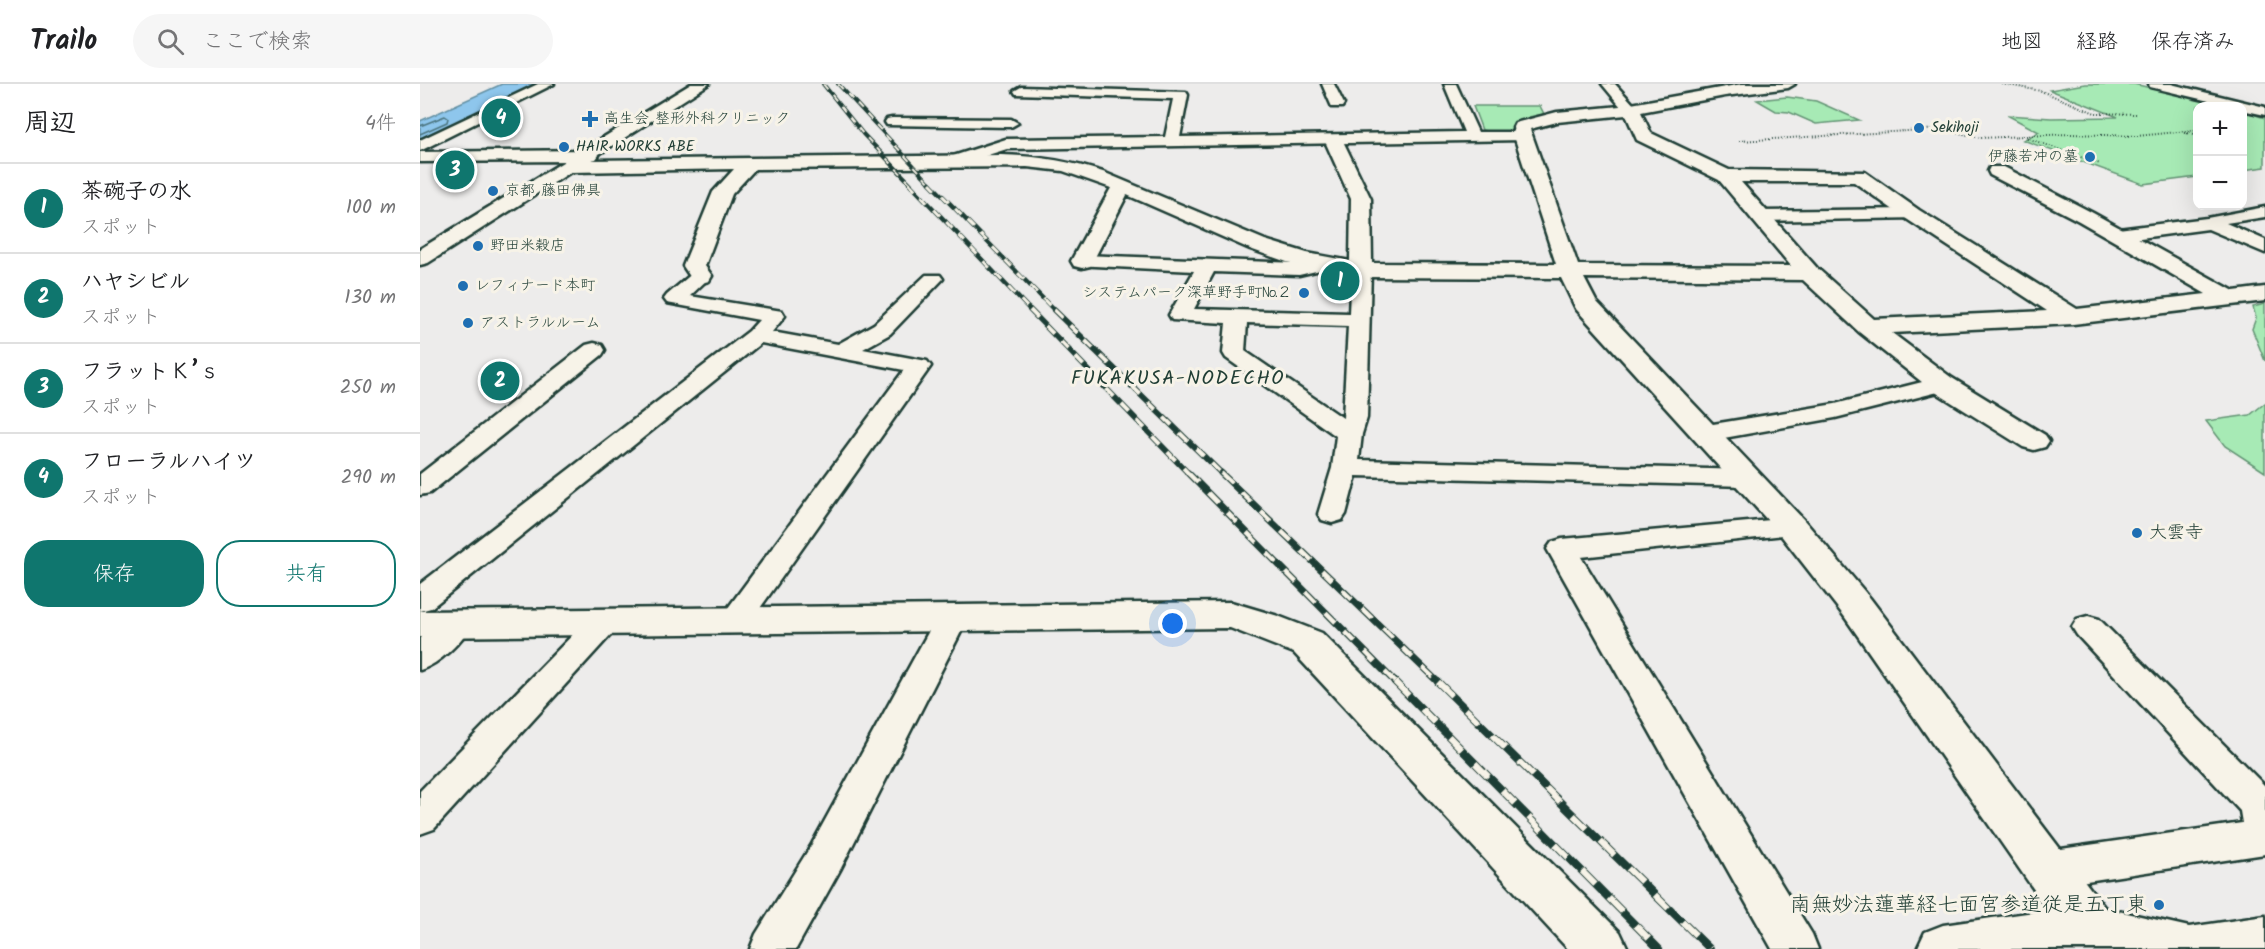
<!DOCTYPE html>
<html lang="ja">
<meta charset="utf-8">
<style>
body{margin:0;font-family:Kalam,"Klee One",sans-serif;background:#f6f6f6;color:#202124}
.controls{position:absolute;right:18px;top:18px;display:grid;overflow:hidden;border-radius:12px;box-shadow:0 6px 24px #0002}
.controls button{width:54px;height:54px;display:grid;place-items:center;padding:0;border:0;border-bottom:2px solid #e0e0e0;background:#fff;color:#202124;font:30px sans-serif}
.you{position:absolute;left:753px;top:540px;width:21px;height:21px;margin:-15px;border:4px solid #fff;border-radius:50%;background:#1a73e8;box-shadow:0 0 0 9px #1a73e833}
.badge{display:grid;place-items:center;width:39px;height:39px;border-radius:50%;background:#0f766e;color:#fff;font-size:20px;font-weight:700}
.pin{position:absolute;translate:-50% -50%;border:3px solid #fff;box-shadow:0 2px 6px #0006}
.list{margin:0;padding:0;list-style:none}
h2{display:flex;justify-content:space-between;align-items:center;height:78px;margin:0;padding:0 24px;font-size:26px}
h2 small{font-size:20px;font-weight:400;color:#757577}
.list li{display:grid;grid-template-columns:39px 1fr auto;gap:18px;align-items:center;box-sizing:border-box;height:90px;padding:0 24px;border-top:2px solid #e0e0e0}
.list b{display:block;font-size:22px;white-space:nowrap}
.list p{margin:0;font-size:20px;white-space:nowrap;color:#757577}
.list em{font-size:20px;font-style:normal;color:#757577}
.actions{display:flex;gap:12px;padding:18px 24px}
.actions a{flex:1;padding:14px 0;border:2px solid #0f766e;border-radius:24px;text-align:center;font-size:21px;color:#0f766e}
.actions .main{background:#0f766e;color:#fff}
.icon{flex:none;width:33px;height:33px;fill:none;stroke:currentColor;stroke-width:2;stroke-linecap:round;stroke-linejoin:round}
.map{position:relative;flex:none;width:1845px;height:865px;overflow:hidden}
header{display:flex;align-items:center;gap:36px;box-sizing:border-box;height:84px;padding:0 30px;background:#fff;border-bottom:2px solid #e0e0e0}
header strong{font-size:28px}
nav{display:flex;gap:33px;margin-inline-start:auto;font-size:21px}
.search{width:420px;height:54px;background:#f6f6f6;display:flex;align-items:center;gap:15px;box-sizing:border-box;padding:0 21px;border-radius:33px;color:#757577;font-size:22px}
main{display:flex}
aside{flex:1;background:#fff}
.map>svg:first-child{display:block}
.green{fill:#a7eab5;stroke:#639474;stroke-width:1.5}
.water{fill:#8ec6ec;stroke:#628fa2;stroke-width:1.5}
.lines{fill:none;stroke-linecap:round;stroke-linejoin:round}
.shore{stroke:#4b747e;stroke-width:1.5}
.lane-casing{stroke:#1f3d34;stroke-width:5}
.street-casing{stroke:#1f3d34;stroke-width:5}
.secondary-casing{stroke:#1f3d34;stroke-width:5}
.path{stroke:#1f3d34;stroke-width:2;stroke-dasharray:1 2;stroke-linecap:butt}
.lane{fill:#f7f3e8;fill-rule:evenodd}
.street{fill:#f7f3e8;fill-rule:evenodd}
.secondary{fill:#f7f3e8;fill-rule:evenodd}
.rail-far4-casing{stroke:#1f3d34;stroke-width:4}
.rail-far3-casing{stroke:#1f3d34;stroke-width:4.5}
.rail-far2-casing{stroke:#1f3d34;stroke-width:6}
.rail-far1-casing{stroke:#1f3d34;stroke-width:7}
.rail-casing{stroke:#1f3d34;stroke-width:8}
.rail-far4{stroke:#f7f3e8;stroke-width:2;stroke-dasharray:7;stroke-linecap:butt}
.rail-far3{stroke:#f7f3e8;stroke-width:3;stroke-dasharray:9;stroke-linecap:butt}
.rail-far2{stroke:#f7f3e8;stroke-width:4;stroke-dasharray:11;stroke-linecap:butt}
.rail-far1{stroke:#f7f3e8;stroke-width:4.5;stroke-dasharray:14;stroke-linecap:butt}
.rail{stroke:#f7f3e8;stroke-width:6;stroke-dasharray:19;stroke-linecap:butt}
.poi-dot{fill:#1f6fb2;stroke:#f7f3e8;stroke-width:2}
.labels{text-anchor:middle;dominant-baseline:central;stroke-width:6;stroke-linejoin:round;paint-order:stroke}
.far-poi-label{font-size:15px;fill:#1f3d34;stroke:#f7f3e8;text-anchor:start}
.poi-label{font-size:18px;fill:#1f3d34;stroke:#f7f3e8;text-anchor:start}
.neighbourhood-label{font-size:20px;letter-spacing:1.5px;fill:#1f3d34;stroke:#f7f3e8}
.near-poi-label{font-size:21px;fill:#1f3d34;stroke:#f7f3e8;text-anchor:end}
</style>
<header>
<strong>Trailo</strong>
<div class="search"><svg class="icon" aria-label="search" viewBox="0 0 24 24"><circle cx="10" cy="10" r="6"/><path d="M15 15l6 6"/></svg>ここで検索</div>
<nav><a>地図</a><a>経路</a><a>保存済み</a></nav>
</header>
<main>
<aside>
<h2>周辺<small>4件</small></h2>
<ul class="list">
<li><span class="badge">1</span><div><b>茶碗子の水</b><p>スポット</p></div><em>100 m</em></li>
<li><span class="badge">2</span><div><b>ハヤシビル</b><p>スポット</p></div><em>130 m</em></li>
<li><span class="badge">3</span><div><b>フラットＫ’ｓ</b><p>スポット</p></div><em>250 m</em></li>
<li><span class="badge">4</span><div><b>フローラルハイツ</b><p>スポット</p></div><em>290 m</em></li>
</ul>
<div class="actions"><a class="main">保存</a><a>共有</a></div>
</aside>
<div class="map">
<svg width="1845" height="865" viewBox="0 0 1845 865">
<rect width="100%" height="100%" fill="#edeceb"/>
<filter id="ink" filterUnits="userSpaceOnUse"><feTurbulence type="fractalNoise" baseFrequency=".0167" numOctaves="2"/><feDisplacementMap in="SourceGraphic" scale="12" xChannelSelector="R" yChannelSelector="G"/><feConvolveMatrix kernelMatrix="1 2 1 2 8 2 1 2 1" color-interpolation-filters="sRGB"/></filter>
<g filter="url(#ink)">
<path class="green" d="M1665,0h49l92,22h-28l-1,71 -54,7 -120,-44 16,-8 -32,-17 44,3 67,-1 -68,-27z
M1367,13l29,4 43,19 -43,4 -27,-12 -13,-1 -19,-11z
M1053,22h67l4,8 -15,3 -17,11 4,5 -17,1 -17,-4z
M1823,27l22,7v49l-22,3z
M1845,220v57l-13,-32 4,-11 -3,-11z
M1845,319v69l-40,-26 -19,-25 44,-6z"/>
<path class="water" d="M82,0h40l-122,57v-20z"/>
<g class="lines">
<path class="shore" d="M0,42l25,-10 3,2 -1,4 -27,12"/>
<g class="lane-casing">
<path id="lane" d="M118,0h16l-134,67v-11z
M902,0h12l10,20 -2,3h-10z
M1024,0h12l22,48h45l7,4 -7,4 -516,9 -54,17 -8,-5 2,-3 59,-19 159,-2 8,-38 -157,-5 -2,-3 7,-4 165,5 2,3 -8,42 284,-5z
M1182,0h13l21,23 2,3 -2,3h-10z
M1729,0h22l94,23v8l-23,-5v-4h-12l-80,-19z
M472,34l119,1 7,4 -7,4 -124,-2 -2,-3 2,-3z
M1845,123v10l-39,6 39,17v13l-57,-24 -90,12 -6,-2 -3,-4 3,-4 6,-2 89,-11z
M1492,125l6,1 3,4 -3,4 -159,3 -6,-1 -3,-4 3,-4 6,-1z
M662,171l217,8 23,-5 7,2 3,4 -3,4 -30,7 -85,-3 -20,37 155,4 2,-43 3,-4h14l3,4 -4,148 -5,16 -3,26 388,10 10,2 4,6 -4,6 -10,2 -391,-10 -10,38 -4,6 -10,3 -10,-3 -4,-6 14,-46 4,-32 -110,-78 -3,-5 3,-30 -54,-3 -3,-5 25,-44 -119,-6 -3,-4 3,-4zM827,239l101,3 -5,92 -98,-67z
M281,186l7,2 3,4 -21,20 92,15 3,5 -13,16 66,12 36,-20 52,-49h14l3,4 -53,55 -27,15 64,12 4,5 -185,262 -11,3 -11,-3 -5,-8 185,-250 -143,-27 -330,265 -11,3v-27l329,-253 10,-11 -92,-17 -3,-4 3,-4 27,-23z
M174,259l8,2 3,5 -3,5 -172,138 -10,2v-21l166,-129z
M1522,293l8,2 4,5 -4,5 -115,29 -128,23 -9,-3 -4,-5 4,-5 9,-3 128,-21z
M1372,434l10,3 4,6 -4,6 -221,24 231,377 6,15h-46l-225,-400 5,-7 10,-3z
M532,523l11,3 5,8 -128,252 -44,79h-46l6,-15 56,-90 124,-226 5,-8z
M185,526l11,3 5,8 -5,8 -182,200 -14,5v-43l174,-178z
M37,528l11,3 5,8c-11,18 -33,41 -53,47v-32l26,-23z
M1668,532l11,3 166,167v68l-218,33 -15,-5 -6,-13 6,-13 15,-5 195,-28 -2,-12 -163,-176 -5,-8 5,-8z"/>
</g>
<g class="street-casing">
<path id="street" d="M1322,0h53l-7,4 -63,8 -84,16 10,21 78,37 136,2 54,38 158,99 129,-15 -127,-73 -89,-46 -2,-4 2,-4h14l89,46 141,78 31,-4v14l-192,23 -181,9 60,45 93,57 4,6 -4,6 -11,3 -11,-3 -91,-57 -73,-58 -56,-52 -219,-2 12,23 208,219 66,78 235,310 84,19 76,-11v33h-348l8,-17 18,-7 105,-15 -204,-294 -64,-82 -204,-225 -15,-31 -200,-1 -38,-7 -36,-8 -37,-13 -123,-54 -34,66 -3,5 -8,2 -8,-2 -3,-5 40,-73 -48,-17 -36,-4 -272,2 -23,25 -27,72 7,10 -3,5 -8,2 -8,-2 -10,-15 30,-74 21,-23 -162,3 -6,-2 -3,-4 3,-4 6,-1 -152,1v-10l170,-2 6,1 3,4 -3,4 -5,1 410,-5c36,1 68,6 102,17l162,68 42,13 43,8 1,-62 -27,-60 3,-4h12l3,4 29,60 1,64 184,1 -42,-128 -1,-9 2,-4 42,-11 63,-6zM1206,31l11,25 82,40 72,86 -213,-1 -48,-136 27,-7zM1321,98h113l51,36 142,93 -173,8 -57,-51z
M811,518l47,14 44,17 298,299 8,17h-60l-274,-296 -64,-25 -810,9v-26z"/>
</g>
<g class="secondary-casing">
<path id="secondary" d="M271,0h18l-281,179 -8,2v-16z"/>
</g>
<path class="path" d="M1582,0l39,7 54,22 42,1
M1526,46l35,8 89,-4 67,2 61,-6
M1764,49l14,1
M1607,54l73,26
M1319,57l219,-13"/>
<use href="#lane" class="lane"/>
<use href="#street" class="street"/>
<use href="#secondary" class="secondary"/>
<g class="rail-far4-casing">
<path id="rail-far4" d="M403,0l40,50 48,50
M418,0l93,100"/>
</g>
<g class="rail-far3-casing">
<path id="rail-far3" d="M489,99l123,129
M510,99l126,129"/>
</g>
<g class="rail-far2-casing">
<path id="rail-far2" d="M610,226l160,165
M634,226l169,165"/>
</g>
<g class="rail-far1-casing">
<path id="rail-far1" d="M768,389l208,210
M801,389l218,210"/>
</g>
<g class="rail-casing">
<path id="rail" d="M975,598l264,267
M1018,598l272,267"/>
</g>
<use href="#rail-far4" class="rail-far4"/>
<use href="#rail-far3" class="rail-far3"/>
<use href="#rail-far2" class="rail-far2"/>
<use href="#rail-far1" class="rail-far1"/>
<use href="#rail" class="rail"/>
</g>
</g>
<g class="poi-dot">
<path d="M167 26h6v6h6v6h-6v6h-6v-6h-6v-6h6z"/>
<circle cx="1499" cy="44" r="6"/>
<circle cx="144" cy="63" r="6"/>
<circle cx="1670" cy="73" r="6"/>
<circle cx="73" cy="107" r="6"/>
<circle cx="58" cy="162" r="6"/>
<circle cx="43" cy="202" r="6"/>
<circle cx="884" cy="209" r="6"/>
<circle cx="48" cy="239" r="6"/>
<circle cx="1717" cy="449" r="6"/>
<circle cx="1739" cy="821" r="6"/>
</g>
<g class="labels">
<g class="far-poi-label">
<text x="184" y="35">高生会 整形外科クリニック</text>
<text x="1511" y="44">Sekihoji</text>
<text x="156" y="63">HAIR WORKS ABE</text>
<text x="1658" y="73" text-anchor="end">伊藤若冲の墓</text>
<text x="85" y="107">京都 藤田佛具</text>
<text x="70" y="162">野田米穀店</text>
<text x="55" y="202">レフィナード本町</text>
<text x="872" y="209" text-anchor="end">システムパーク深草野手町№２</text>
<text x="60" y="239">アストラルルーム</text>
</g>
<g class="poi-label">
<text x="1729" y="449">大雲寺</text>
</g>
<g class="neighbourhood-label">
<text x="758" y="295">FUKAKUSA-NODECHO</text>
</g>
<g class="near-poi-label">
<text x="1727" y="821">南無妙法蓮華経七面宮参道従是五丁東</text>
</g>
</g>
</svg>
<div class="controls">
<button>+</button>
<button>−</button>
</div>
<div class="you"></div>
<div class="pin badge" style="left:920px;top:197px">1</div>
<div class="pin badge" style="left:80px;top:297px">2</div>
<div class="pin badge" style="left:35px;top:86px">3</div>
<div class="pin badge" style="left:81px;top:34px">4</div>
</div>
</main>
